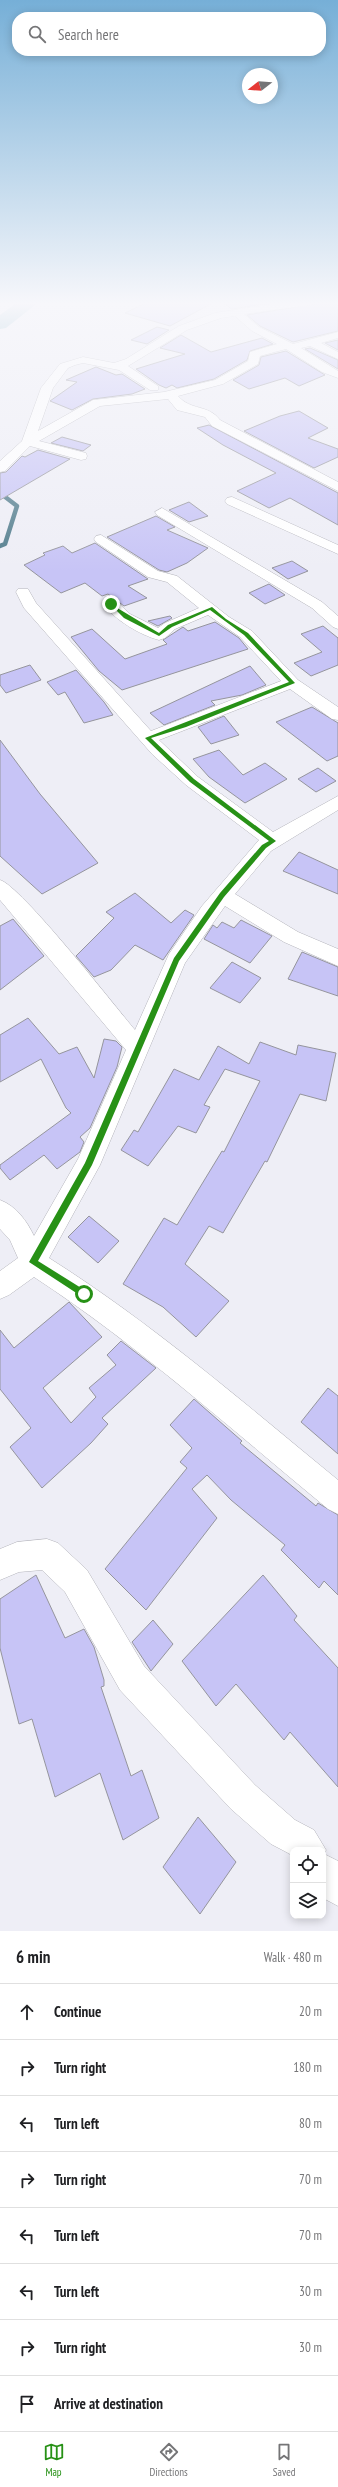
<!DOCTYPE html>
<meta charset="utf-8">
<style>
body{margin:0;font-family:"PT Sans Narrow",sans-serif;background:#f6f6f6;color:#202124}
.controls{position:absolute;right:12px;bottom:12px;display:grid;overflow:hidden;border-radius:8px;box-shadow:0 2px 10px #0003}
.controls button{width:36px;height:36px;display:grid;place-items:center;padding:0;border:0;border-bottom:1px solid #e0e0e0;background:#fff;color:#202124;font:20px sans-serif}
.compass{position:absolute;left:242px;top:68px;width:36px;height:36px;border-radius:50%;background:#fff;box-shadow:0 2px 10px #0003;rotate:253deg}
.stop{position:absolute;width:12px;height:12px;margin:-9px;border:3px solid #279116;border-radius:50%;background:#fff}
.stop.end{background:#279116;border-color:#fff;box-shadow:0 1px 4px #0008}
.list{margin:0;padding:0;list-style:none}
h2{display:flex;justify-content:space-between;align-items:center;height:52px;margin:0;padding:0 16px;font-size:17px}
h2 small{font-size:13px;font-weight:400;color:#757577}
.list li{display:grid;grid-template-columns:26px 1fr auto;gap:12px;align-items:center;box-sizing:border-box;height:56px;padding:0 16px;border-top:1px solid #e0e0e0}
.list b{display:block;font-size:15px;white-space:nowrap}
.list em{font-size:13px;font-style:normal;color:#757577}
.icon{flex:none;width:22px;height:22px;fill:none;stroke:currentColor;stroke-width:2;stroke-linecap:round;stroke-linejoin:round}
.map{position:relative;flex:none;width:338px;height:1931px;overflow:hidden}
.search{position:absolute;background:#fff;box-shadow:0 2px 10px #0003;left:12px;right:12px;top:12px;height:44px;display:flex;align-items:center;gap:10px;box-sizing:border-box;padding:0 14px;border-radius:16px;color:#757577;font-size:15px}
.sheet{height:500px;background:#fff}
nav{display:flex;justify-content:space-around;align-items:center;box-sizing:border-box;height:56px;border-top:1px solid #e0e0e0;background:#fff;font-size:11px;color:#757577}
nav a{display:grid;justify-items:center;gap:2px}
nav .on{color:#279116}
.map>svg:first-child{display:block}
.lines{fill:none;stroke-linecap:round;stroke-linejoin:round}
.stream{stroke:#517c8c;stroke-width:4.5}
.river{fill:#6ba8bd;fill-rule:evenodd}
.building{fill:#c7c4f6;stroke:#95959d}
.minor-casing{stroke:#b4b4bb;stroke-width:1}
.minor{fill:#fff;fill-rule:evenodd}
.route{fill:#279116}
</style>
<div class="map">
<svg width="338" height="1931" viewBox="0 0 338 1931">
<rect width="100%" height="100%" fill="#eeeef6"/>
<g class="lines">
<path class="stream" d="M0,493l17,13 -12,38 -5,2"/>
<path class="river" d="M19,301h21l-34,27 -6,1v-14z"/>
</g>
<path class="building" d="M150,301h66l-46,25 -45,-13z
M220,301h62l-50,8z
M332,301h6v30l-45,11 -33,-16 -13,-11z
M157,327l12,3 -22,14 -16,-4z
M181,335l30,17 51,-14 11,6 -23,7 -3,9 -33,19 -37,9 -5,-3 -6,3 -7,-3 -23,-16 49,-15 -25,-6z
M338,340v10l-13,-7z
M310,348l28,12v9l-33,-20z
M286,351l39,24 -26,11 -14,-8 -36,11 -16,-9 26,-15 2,-8z
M96,367l20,8 6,-1 23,15 -13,5 -39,5 -21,11 -22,-9 27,-19 -11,-2z
M299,411l29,17 -20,10 30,11v8l-24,11 -70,-37 36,-15z
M209,425l129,68v32l-48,-27 -21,10 -32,-17 39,-18 -53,-28 -26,-17z
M62,437l29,8 -8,6 -32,-8z
M38,450l32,9 -70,41v-27l6,-1 16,-16 3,1z
M189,502l19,14 -19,6 -20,-12z
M156,516l19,11 -8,3 41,18 -21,15 -20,9 -8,-2 -52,-33z
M95,543l53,36 -20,7 19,12 -23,8 -16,-12 -6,2 -17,-13 -24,10 -37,-28 21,-10 -2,-2 20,-7 9,7z
M292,561l16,10 -20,8 -16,-11z
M269,584l16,11 -20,9 -16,-11z
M170,616l2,2 -14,8 -10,-5z
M215,622l24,16 9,11 -126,41 -23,-19 -28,-34 21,-8 33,30 42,-15 -4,-4 20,-13 5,4z
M323,626l15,12v27l-27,11 -17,-13 28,-11 -21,-18z
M30,665l11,15 -35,13 -6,-8v-10z
M250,666l16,19 -24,10 -31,6 4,4 -51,20 -14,-12z
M76,670l28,32 9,13 -29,8 -19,-31 -7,3 -11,-13z
M312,707l26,16v33l-11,5 -51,-39z
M224,716l15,19 -28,9 -13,-17z
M0,740l40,54 58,69 -56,31 -42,-38z
M219,750l24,25 22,-12 22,16 -42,24 -36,-26 -16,-18z
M318,768l18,13 -20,11 -18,-13z
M299,852l39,18v24l-55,-23z
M135,893l36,30 14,-13 9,5 -31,45 -28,-15 -24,25 -17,7 -18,-21 38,-38 -8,-6z
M13,919l31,37 -44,34v-64z
M241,920l31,16 -22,27 -46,-24 9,-14 4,3 5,-6 12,6z
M302,952l36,15v29l-50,-17z
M232,962l29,16 -21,25 -30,-15z
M28,1018l31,36 18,-7 17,31 10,-39 12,2 6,6 -5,20 -27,61 -10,9 4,5 -4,10 -23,17 -13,-14 -34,25 -10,-12v-3l71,-52 -5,-5 -25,-49 -41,23v-47z
M260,1042l36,13 2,-10 38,8 -10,48 -26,-7 -33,68 -2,-1 -42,72 -14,-7 -24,38 44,37 -33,36 -33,-30 -40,-23 41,-66 13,7 45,-74 2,1 36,-71 -35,-12 -21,36 6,2 -14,26 -18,-7 -30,40 -27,-16 13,-20 4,2 36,-63 25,11 19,-34 31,18z
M89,1216l30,25 -21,22 -30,-26z
M69,1302l33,35 -59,51 28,35 25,-26 -7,-9 27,-23 -9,-10 14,-14 35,27 -54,50 6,6 -17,19 -49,45 -32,-41 21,-19 -31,-39v-59l14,18z
M328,1388l10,8v58l-37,-32z
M194,1399l48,42 -2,2 76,63 2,-3 20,12v80l-14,-14 -5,7 -38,-38 4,-5 -54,-45 -24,-25 -15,14 25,29 -71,92 -41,-41 82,-101 -7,-6 12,-14 -22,-23z
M36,1575l29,63 19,-9 10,18 10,33v6l-3,1 30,89 11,-6 17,48 -36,22 -23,-67 -45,24 -23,-78 -13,5 -19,-76v-49z
M263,1575l34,41 -3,4 44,48v119l-48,-55 -6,8 -48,-56 -20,22 -34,-45z
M153,1620l20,24 -22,27 -19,-29z
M198,1817l38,45 -36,52 -37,-47z"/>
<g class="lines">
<g class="minor-casing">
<path id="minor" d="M293,301h28l-5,3 -72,10 15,13 34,17 45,-12v6l-17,5 17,9v7l-28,-13 -9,2 37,23v7l-16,-6 -36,-23 -26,7 -2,8 -35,20 -45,12c13,15 30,8 42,24l118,62v9l-126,-65 -7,-9 -28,-7 -9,-11 -68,7 -61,35 47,12 1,3 -1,3 -5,1 -51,-14 -25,25 -5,1v-11l22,-20 19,-53 19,-24 23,-7 31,6 12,-4 53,-33 36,-13zM235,316l17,15 25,13 -27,8 -2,9 -33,19 -51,12 -71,8 -55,31 15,-43 15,-20 7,-3 8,-2 36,7 31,20h8v-4l-30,-20 59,-36 34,-12z
M232,497l106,48v9l-111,-50 -2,-3 2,-3z
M162,508l160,94 16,14v13l-5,-2 -21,-19 -155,-93 -2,-3z
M101,535l57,36 19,5 52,41 23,14 46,49 40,27v13l-6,-1 -42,-30 -131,51 39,37 75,55 65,-36v14l-67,41 -36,43 63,38 40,17v17l-54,-24 -59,-36 -40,57 -85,202 -51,93c103,65 195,145 289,222v34l-10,-5c-96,-79 -190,-164 -294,-232l-25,18 -9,4v-28l18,-13 -8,-18 -10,-11v-29c16,6 27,21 34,36l44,-77 48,-109 -126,-150v-20c21,6 114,125 135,150l34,-76 33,-48 57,-66 -73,-55 -34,-31 -128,-146 -8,-16 2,-3h10l8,14 115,128 130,-50 -41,-44 -32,-22 -33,14 -10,9 -6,2c-19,-5 -44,-20 -56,-36l3,-3h10l14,13 28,14 7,-5 34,-15 -32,-26 -19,-5 -52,-35 -2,-3 2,-3z
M47,1539l11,4 29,27 57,96 111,119 40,35 19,10 12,20 -2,4 14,7v45l-15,-8v-48h-30v9l-3,-5 -19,-10 -40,-35 -111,-119 -55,-98 -23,-22 -23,2 -19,8v-31l17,-7z"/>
</g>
<use href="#minor" class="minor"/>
</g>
<linearGradient id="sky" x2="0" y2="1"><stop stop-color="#76afd7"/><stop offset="0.53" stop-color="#f7f7fb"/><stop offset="1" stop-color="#f7f7fb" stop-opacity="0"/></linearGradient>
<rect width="338" height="572" fill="url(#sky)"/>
<path class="route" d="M109,603l50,30 9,-8 44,-18 14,12 22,14 47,50 -109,44 -35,11 43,41 82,62 -10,7 -42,49 -45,64 -87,204 -54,96 48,30 2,3 -4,4 -55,-36 56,-99 89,-205 46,-65 42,-48 7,-4 -79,-59 -45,-44 144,-56 -45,-47 -34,-25 -38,17 -13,9 -35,-18z"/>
</svg>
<div class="controls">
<button><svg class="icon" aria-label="locate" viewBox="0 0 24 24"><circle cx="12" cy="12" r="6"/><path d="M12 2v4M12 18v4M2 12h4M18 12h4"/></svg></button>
<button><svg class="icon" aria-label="layers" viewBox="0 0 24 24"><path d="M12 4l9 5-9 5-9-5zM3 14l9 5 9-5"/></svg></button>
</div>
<svg class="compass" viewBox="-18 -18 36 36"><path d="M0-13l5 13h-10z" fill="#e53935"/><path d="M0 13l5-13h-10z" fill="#757577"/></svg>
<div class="stop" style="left:84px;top:1294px"></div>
<div class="stop end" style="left:111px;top:604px"></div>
<div class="search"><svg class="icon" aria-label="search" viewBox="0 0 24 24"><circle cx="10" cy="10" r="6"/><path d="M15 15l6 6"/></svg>Search here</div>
</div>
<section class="sheet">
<h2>6 min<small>Walk · 480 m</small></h2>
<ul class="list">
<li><svg class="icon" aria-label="ahead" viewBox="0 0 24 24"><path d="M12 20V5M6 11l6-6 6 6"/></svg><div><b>Continue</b></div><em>20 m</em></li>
<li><svg class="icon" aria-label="right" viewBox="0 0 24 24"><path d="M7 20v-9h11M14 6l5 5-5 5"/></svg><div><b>Turn right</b></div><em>180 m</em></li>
<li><svg class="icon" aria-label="left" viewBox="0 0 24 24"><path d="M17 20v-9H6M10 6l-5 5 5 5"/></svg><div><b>Turn left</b></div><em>80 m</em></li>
<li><svg class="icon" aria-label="right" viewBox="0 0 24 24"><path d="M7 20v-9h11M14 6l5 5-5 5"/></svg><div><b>Turn right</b></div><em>70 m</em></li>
<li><svg class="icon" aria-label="left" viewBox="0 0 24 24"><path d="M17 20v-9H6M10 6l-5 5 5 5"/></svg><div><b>Turn left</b></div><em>70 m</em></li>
<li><svg class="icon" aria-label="left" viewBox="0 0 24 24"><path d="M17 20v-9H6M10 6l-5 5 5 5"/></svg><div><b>Turn left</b></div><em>30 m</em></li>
<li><svg class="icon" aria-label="right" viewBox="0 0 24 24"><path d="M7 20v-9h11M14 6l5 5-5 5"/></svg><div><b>Turn right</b></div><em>30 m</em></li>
<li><svg class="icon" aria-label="arrive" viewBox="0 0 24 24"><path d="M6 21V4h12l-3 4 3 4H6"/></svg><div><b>Arrive at destination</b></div></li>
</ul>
</section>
<nav>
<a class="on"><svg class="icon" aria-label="map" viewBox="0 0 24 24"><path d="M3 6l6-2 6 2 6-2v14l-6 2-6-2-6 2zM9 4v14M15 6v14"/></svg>Map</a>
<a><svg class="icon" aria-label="directions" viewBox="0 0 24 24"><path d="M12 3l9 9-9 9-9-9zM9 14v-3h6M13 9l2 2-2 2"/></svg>Directions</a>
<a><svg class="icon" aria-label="saved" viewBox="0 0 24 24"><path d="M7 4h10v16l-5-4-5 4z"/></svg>Saved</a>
</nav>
